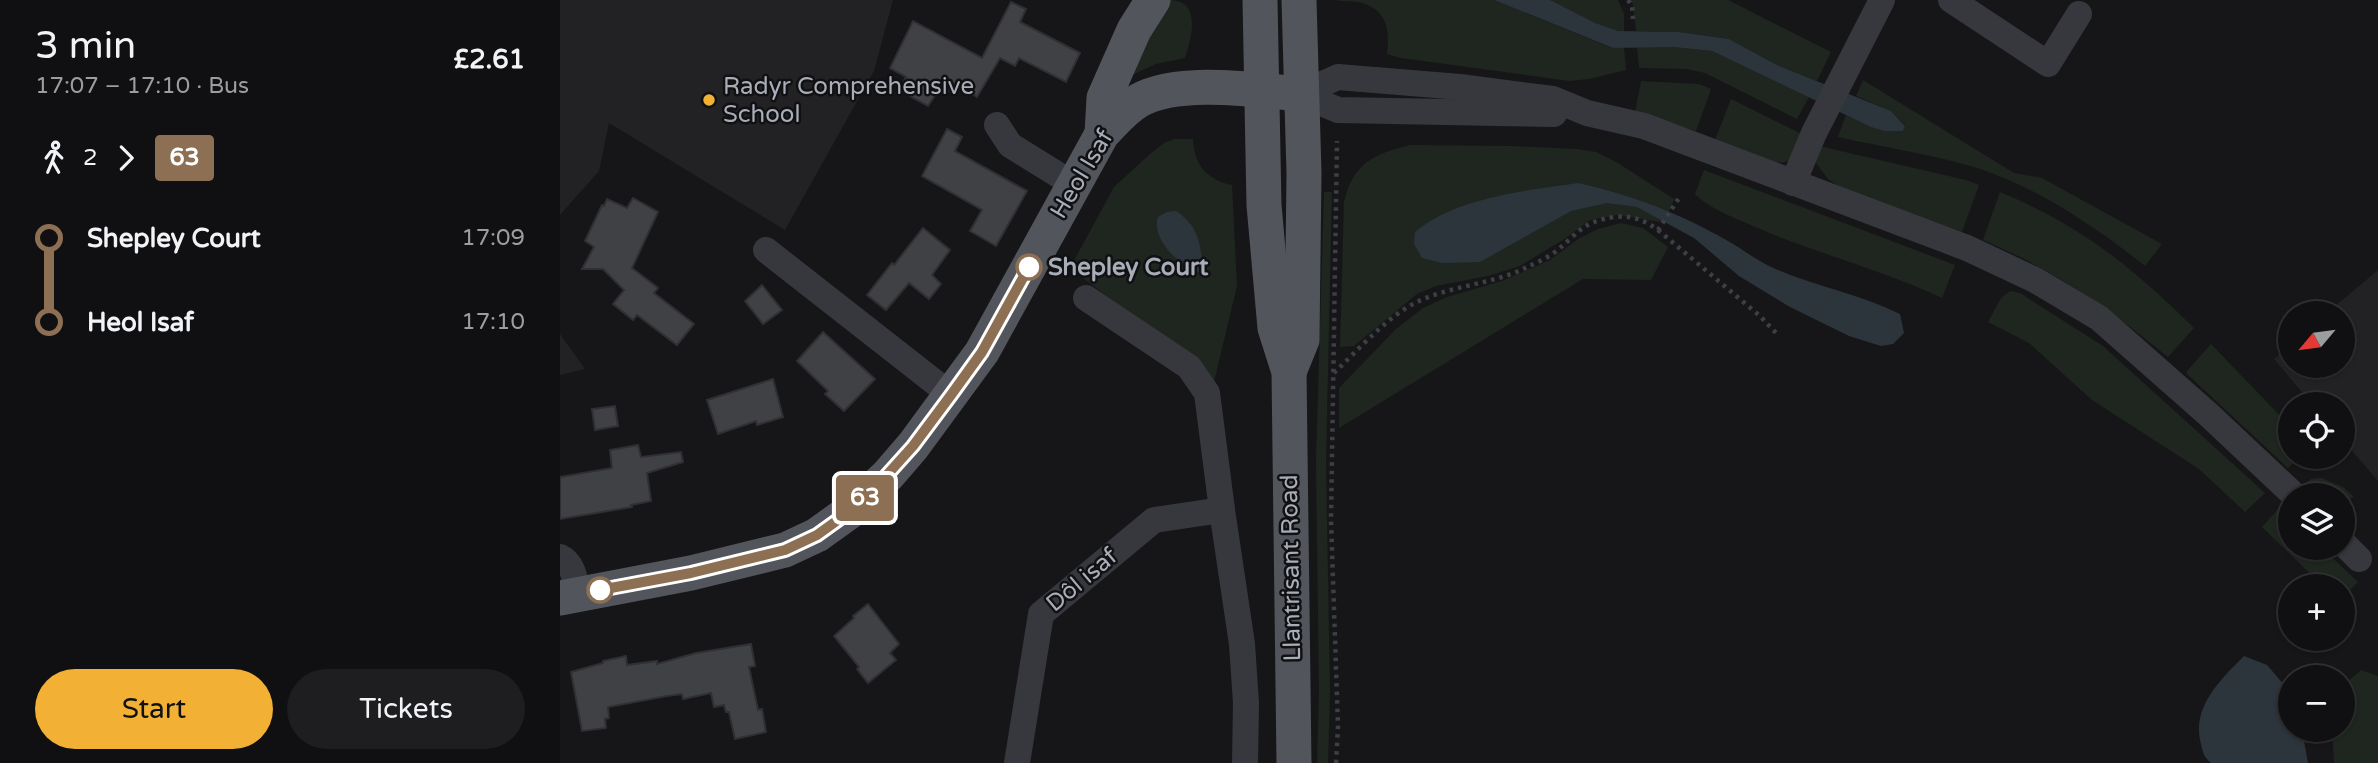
<!DOCTYPE html>
<html lang="en">
<head>
<meta charset="utf-8">
<style>
	:root { --surface:#101012; --page:#1e1e20; --text:#f1f3f6; --muted:#9c9d9f; --line:#303032; --accent:#f2b134 }
	body { margin:0; font-family:"Varela Round",sans-serif; background:var(--page); color:var(--text); height:100vh; display:flex; flex-direction:column; font-size:26px; white-space:nowrap }
	* { box-sizing:border-box; margin:0 }
	p { font-size:23px; color:var(--muted) }
	.icon { flex:none; width:38px; height:38px; fill:none; stroke:currentColor; stroke-width:2; stroke-linecap:round; stroke-linejoin:round }
	.map { position:relative; flex:1; overflow:hidden }
	.side { display:flex; flex-direction:column; background:var(--surface); width:560px }
	.side>* { flex:none }
	.badge { padding:0 14px; border-radius:5px; font-size:24px; line-height:46px }
	.needle { width:46px; rotate:241deg }
	.controls { position:absolute; left:1718px; top:301px; display:grid; gap:14px }
	.controls a { display:grid; place-items:center; width:77px; height:77px; border-radius:50%; background:var(--surface); box-shadow:0 2px 5px #0004,0 0 0 2px var(--line); font-size:35px }
	.map>.badge { position:absolute; translate:-50% -50%; box-shadow:0 0 0 4px #fff }
	.legs { display:flex; align-items:center; gap:10px; height:77px; padding:0 35px; font-size:23px }
	.legs p { margin-inline-start:auto }
	.overview { display:flex; align-items:center; justify-content:space-between; height:119px; padding:0 35px }
	h1 { font-size:38px; font-weight:600; line-height:52px }
	.action { display:flex; gap:14px; margin-top:auto; padding:14px 35px }
	.action a { flex:1; height:80px; border-radius:42px; background:var(--accent); color:#111; font-size:28px; font-weight:600; line-height:80px; text-align:center }
	.action a+a { background:var(--page); color:var(--text) }
	ul { padding:0 35px; list-style:none }
	li { display:flex; align-items:center; gap:24px; height:84px; font-size:26px }
	li i { display:grid; place-items:center; width:10px; height:100%; margin:0 9px; background:currentColor }
	li i::after { content:''; width:18px; height:18px; margin:-9px; border:5px solid; border-radius:50%; background:var(--surface) }
	li p { margin-inline-start:auto }
	li:first-child i { background:linear-gradient(#0000 50%,currentColor 0) }
	li:last-child i { background:linear-gradient(currentColor 50%,#0000 0) }
	main { display:flex; flex:1; min-height:0 }
	.map>svg:first-child { display:block }
	.built { fill:#222225 }
	.green { fill:#1e261f }
	.water { fill:#2c353c }
	.building { fill:#404145; stroke:#303034; stroke-width:2 }
	.lines { fill:none; stroke-linecap:round; stroke-linejoin:round }
	.path { stroke:#3d3f44; stroke-width:4.5; stroke-dasharray:3.5 5; stroke-linecap:butt }
	.minor { stroke:#37383d; stroke-width:26 }
	.major { stroke:#53555c; stroke-width:35 }
	.line-1-casing { stroke:#fff; stroke-width:16 }
	.line-1 { stroke:#8d7054; stroke-width:10 }
	.poi-dot { fill:#f2b134; stroke:#111113; stroke-width:2.5 }
	.stop-1-dot { fill:#fff; stroke:#8d7054; stroke-width:3.5 }
	.labels { text-anchor:middle; dominant-baseline:central; stroke-width:5; stroke-linejoin:round; paint-order:stroke }
	.poi-label { font-size:24px; fill:#a8adb8; stroke:#111113; text-anchor:start }
	.street-label { font-size:24px; fill:#a8adb8; stroke:#111113 }
	.stop-label { font-size:24px; font-weight:bold; fill:#a8adb8; stroke:#111113; text-anchor:start }
</style>
</head>
<body>
<main>
<section class="side">
<div class="overview"><div><h1>3 min</h1><p>17:07 – 17:10 · Bus</p></div><b>£2.61</b></div>
<div class="legs"><svg class="icon" aria-label="walk" viewBox="0 0 24 24"><circle cx="13" cy="4" r="2"/><path d="M13 8l-2 6 4 7M11 14l-3 7M7 12l3-4h3l4 4"/></svg>2<svg class="icon" aria-label="forward" viewBox="0 0 24 24"><path d="M9 5l7 7-7 7"/></svg><b class="badge" style="background:#8d7054;color:#fff">63</b></div>
<ul>
<li><i style="color:#8d7054"></i><b>Shepley Court</b><p>17:09</p></li>
<li><i style="color:#8d7054"></i><b>Heol Isaf</b><p>17:10</p></li>
</ul>
<div class="action"><a>Start</a><a>Tickets</a></div>
</section>
<div class="map">
<svg width="1818" height="763" viewBox="0 0 1818 763">
	<rect width="100%" height="100%" fill="#161618"/>
	<!-- built -->
	<g class="built">
		<polygon points="0,0 333,0 314,71 225,230 49,123 39,171 0,215"/>
		<polygon points="1818,270 1818,481 1783,440 1783,404 1752,404 1714,359 1731,344 1731,366 1783,366 1783,313 1767,313"/>
		<polygon points="0,334 25,369 0,375"/>
	</g>
	<!-- green -->
	<g class="green">
		<path d="M609,0C642,0 632,38 625,58L596,64L574,74L565,64Z"/>
		<path d="M776,0H934L1052,48L1064,47L1066,70L1029,79L1009,81L841,58L827,54C830,30 827,8 798,2C791,1 783,2 776,0Z"/>
		<path d="M990,0H1058L1064,14V31C1040,31 1010,12 990,0Z"/>
		<polygon points="1070,0 1168,0 1271,52 1257,81 1217,65 1169,39 1119,32 1076,31 1073,5"/>
		<polygon points="1077,47 1113,47 1152,51 1249,97 1237,119 1145,73 1126,69 1079,68"/>
		<path d="M1303,80L1454,173L1482,178L1602,244L1585,266C1533,225 1477,187 1414,167C1370,154 1322,147 1278,137L1286,115C1306,124 1321,131 1343,131L1345,125L1331,111L1296,96Z"/>
		<polygon points="1081,81 1139,84 1151,89 1136,131 1075,113"/>
		<path d="M1171,99L1246,136C1241,144 1237,155 1230,160C1215,170 1172,146 1155,140Z"/>
		<path d="M614,139H633C634,165 647,180 672,185L677,286L654,382L642,369L510,268L554,187L590,154L604,143Z"/>
		<path d="M850,145L952,146L1017,149L1036,152L1058,163L1114,199L1110,210L1101,222L1057,215L1030,220L1006,238L960,266L928,276L876,286L857,294L794,346L780,347L784,202C793,163 814,154 850,145Z"/>
		<polygon points="1259,146 1406,180 1419,185 1402,232 1288,192 1268,179 1256,163"/>
		<path d="M1144,170L1395,265L1382,298C1318,268 1250,252 1186,223C1170,216 1147,207 1135,194Z"/>
		<polygon points="764,192 772,192 766,462 770,692 768,763 757,763 759,692 756,461"/>
		<path d="M1440,192C1522,226 1572,267 1634,328L1608,357C1547,307 1496,271 1423,240Z"/>
		<polygon points="1061,223 1083,228 1108,247 1091,280 1023,279 779,428 779,388 836,329 863,308 887,297 942,281 990,260 1018,239 1038,229"/>
		<polygon points="1450,291 1460,293 1543,346 1705,493 1685,512 1639,469 1532,400 1469,343 1428,322 1441,298"/>
		<polygon points="1651,344 1731,427 1731,457 1739,457 1728,468 1627,374 1627,371"/>
		<polygon points="1761,478 1783,487 1794,497 1783,501 1783,495 1756,495 1745,484 1751,479"/>
		<polygon points="1720,507 1731,518 1731,548 1762,548 1798,582 1783,597 1783,586 1763,586 1702,527"/>
		<polygon points="1801,670 1818,676 1818,763 1774,763 1772,730 1783,730 1783,686"/>
	</g>
	<!-- water -->
	<g class="water">
		<polygon points="934,0 990,0 1035,23 1058,31 1119,32 1169,39 1217,65 1331,111 1345,126 1343,131 1325,131 1311,127 1152,51 1113,47 1053,48"/>
		<path d="M1018,183C1072,195 1119,213 1168,241C1182,249 1195,259 1209,266C1251,286 1298,293 1340,314L1344,333L1333,344L1321,346L1289,336L1230,307L1179,276L1134,238L1077,207L1047,203L1011,211L920,262L882,263L862,258L854,244L855,232C897,197 965,191 1018,183Z"/>
		<path d="M616,211C640,227 641,246 643,273C623,270 590,239 598,217L607,212Z"/>
		<path d="M1684,656L1707,665L1731,693V730H1742L1748,763H1651C1644,757 1643,753 1641,744C1631,708 1660,680 1684,656Z"/>
	</g>
	<!-- building -->
	<g class="building">
		<polygon points="451,2 466,9 460,22 520,53 506,82 459,58 455,66 440,58 417,97 395,84 391,92 381,86 368,106 339,90 346,77 330,68 353,21 422,58"/>
		<polygon points="387,129 402,137 395,151 467,191 436,246 410,231 422,210 362,176"/>
		<polygon points="73,198 98,212 72,268 98,288 94,293 134,324 117,345 77,315 73,320 53,304 64,290 43,269 22,269 34,247 25,241 42,205 44,206 47,199 67,208"/>
		<polygon points="363,228 390,250 372,275 381,284 369,299 349,283 326,310 307,295 332,263 334,265"/>
		<polygon points="202,285 222,310 203,324 185,301"/>
		<polygon points="263,332 315,379 284,411 265,394 268,391 237,361"/>
		<polygon points="213,379 223,417 197,425 196,421 158,434 147,400"/>
		<polygon points="55,406 58,426 35,430 32,409"/>
		<polygon points="78,445 81,457 121,452 123,462 87,473 91,501 71,505 72,507 0,519 0,477 52,468 50,450"/>
		<polygon points="308,604 339,644 330,653 336,660 308,683 297,669 299,667 274,636 294,618 293,616"/>
		<polygon points="191,644 195,666 189,667 198,710 202,709 206,732 175,739 169,712 166,712 164,705 154,707 151,693 123,699 122,694 107,696 48,707 49,718 45,719 46,728 22,731 11,672 43,663 43,661 66,656 67,665 97,661 97,664 136,653"/>
	</g>
	<g class="lines">
		<!-- path -->
		<g class="path">
			<polyline points="1068,0 1072,6 1073,19"/>
			<polyline points="1098,230 1200,316 1217,334"/>
			<path d="M774,373C798,350 826,318 855,303C890,285 932,285 967,267C976,263 987,258 995,252C1018,234 1021,222 1054,217C1071,215 1085,220 1098,230L1119,198"/>
			<polyline points="776,763 778,727 771,520 777,141"/>
		</g>
		<!-- minor -->
		<g class="minor">
			<polyline points="1391,0 1488,64 1519,14"/>
			<polyline points="740,94 778,77 900,87 993,99 1027,113 1084,126 1407,248 1475,280 1539,318 1649,415 1734,495"/>
			<polyline points="740,94 778,110 994,114"/>
			<polyline points="437,125 450,145 513,184"/>
			<polyline points="1233,183 1254,133 1322,0"/>
			<polyline points="206,250 391,395"/>
			<polyline points="526,298 629,367 647,393 662,510"/>
			<polyline points="1783,543 1799,559"/>
			<path d="M0,557C14,564 15,580 18,594"/>
			<polyline points="457,763 481,614 594,520 662,510 682,644 686,703 685,763"/>
		</g>
		<!-- major -->
		<g class="major">
			<polyline points="700,0 704,205 715,328 729,372 734,763"/>
			<polyline points="542,134 544,98 574,30 593,0"/>
			<polyline points="729,372 742,340 744,173 739,0"/>
			<path d="M0,598L131,573L225,550L257,535L289,512L328,475L353,446L422,352L542,134C553,123 564,109 578,101C618,78 695,90 740,94"/>
		</g>
	</g>
	<g class="lines">
		<defs>
			<polyline id="line-1" points="40,590 131,573 225,550 257,535 289,512 317,486 353,446 391,395 422,352 469,267"/>
		</defs>
		<!-- line-1 casing -->
		<use href="#line-1" class="line-1-casing"/>
		<!-- line-1 -->
		<use href="#line-1" class="line-1"/>
	</g>
	<!-- markers -->
	<circle class="poi-dot" cx="149" cy="100" r="7"/>
	<g class="stop-1-dot">
		<circle cx="469" cy="267" r="12"/>
		<circle cx="40" cy="590" r="12"/>
	</g>
	<g class="labels">
		<!-- poi labels -->
		<g class="poi-label">
			<text x="163" y="86">Radyr Comprehensive<tspan x="163" dy="28">School</tspan></text>
		</g>
		<!-- street labels -->
		<g class="street-label">
			<text transform="translate(522 174) rotate(-59)">Heol Isaf</text>
			<text transform="translate(731 568) rotate(-91)">Llantrisant Road</text>
			<text transform="translate(522 580) rotate(-40)">Dôl isaf</text>
		</g>
		<!-- stop labels -->
		<g class="stop-label">
			<text x="488" y="267">Shepley Court</text>
		</g>
	</g>
</svg>
<div class="controls">
<a><svg class="needle" viewBox="-14 -14 28 28"><path d="M0-13l5 13h-10z" fill="#e53935"/><path d="M0 13l5-13h-10z" fill="#9c9d9f"/></svg></a>
<a><svg class="icon" aria-label="locate" viewBox="0 0 24 24"><circle cx="12" cy="12" r="6"/><path d="M12 2v4M12 18v4M2 12h4M18 12h4"/></svg></a>
<a><svg class="icon" aria-label="layers" viewBox="0 0 24 24"><path d="M12 4l9 5-9 5-9-5zM3 14l9 5 9-5"/></svg></a>
<a>+</a>
<a>−</a>
</div>
<b class="badge" style="left:305px;top:498px;background:#8d7054;color:#fff">63</b>
</div>
</main>
</body>
</html>
